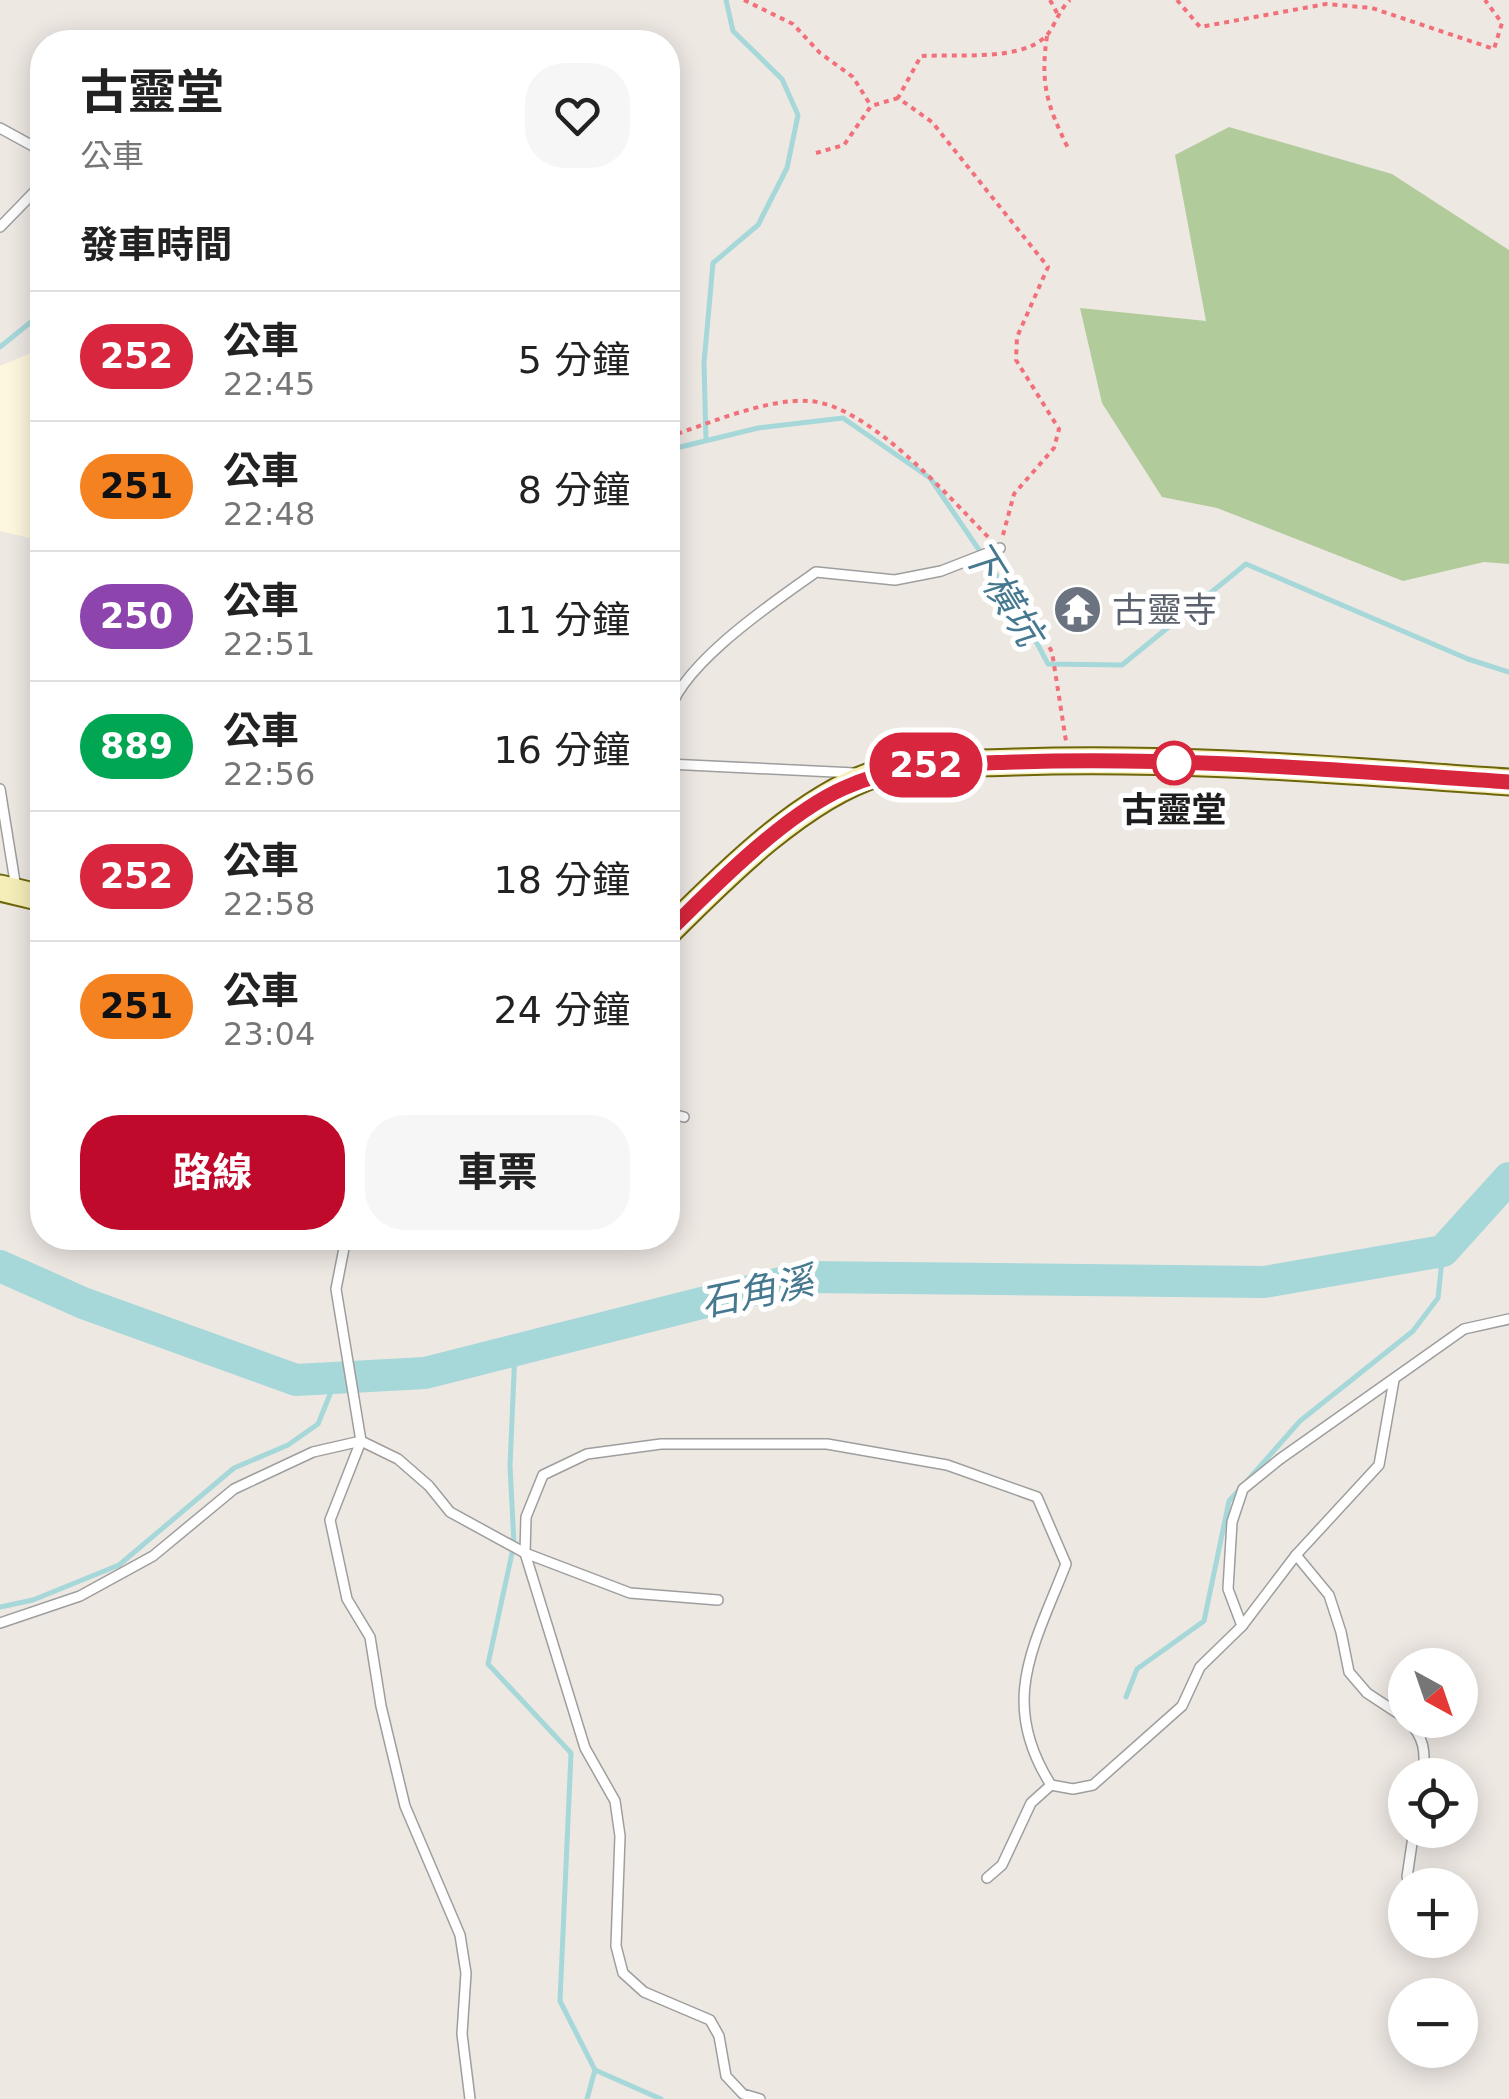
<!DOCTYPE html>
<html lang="zh-TW">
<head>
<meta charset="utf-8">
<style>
	:root { --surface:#fff; --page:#f6f6f6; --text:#222; --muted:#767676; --line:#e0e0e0; --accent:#c00a2c }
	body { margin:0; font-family:"DejaVu Sans","Noto Sans TC",sans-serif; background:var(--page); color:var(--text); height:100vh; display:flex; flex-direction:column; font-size:38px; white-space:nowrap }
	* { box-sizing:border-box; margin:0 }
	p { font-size:32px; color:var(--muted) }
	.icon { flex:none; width:55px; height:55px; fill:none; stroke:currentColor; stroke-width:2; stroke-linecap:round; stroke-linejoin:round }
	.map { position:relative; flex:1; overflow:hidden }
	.sheet { position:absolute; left:30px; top:30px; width:650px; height:1220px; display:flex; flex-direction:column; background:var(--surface); border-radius:40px; box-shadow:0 5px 25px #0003 }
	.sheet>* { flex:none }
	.badge { padding:0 20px; border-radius:32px; font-size:35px; line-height:65px }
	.needle { width:65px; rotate:140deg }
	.buttons { position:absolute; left:1388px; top:1648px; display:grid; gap:20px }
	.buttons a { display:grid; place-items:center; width:90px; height:90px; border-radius:50%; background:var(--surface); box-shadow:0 5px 25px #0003; font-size:50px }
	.map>.badge { position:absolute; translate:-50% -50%; box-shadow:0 0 0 5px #fff }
	h2 { padding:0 50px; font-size:38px; line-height:90px }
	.round { display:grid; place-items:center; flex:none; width:105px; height:105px; border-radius:40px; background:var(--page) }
	.summary { display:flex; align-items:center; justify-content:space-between; height:170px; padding:0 50px }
	h1 { font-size:48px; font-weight:700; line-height:75px }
	.cta { display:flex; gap:20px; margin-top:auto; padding:20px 50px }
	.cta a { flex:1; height:115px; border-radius:40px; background:var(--accent); color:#fff; font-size:40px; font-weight:700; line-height:115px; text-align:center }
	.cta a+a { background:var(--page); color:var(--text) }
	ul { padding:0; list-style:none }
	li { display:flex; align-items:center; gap:30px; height:130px; padding:0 50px; border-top:2px solid var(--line) }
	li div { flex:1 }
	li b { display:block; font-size:38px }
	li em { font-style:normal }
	li .badge { min-width:110px; font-weight:700; text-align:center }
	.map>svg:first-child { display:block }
	.education { fill:#fdf7dd }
	.forest { fill:#b1cb9a }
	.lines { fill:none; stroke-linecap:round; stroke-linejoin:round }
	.stream { stroke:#a6d7d9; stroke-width:5 }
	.river { stroke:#a6d7d9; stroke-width:32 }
	.lane-casing { stroke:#9e9e9e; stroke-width:12 }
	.secondary-casing { stroke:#6e660a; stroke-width:29 }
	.path { stroke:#f2707a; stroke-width:4; stroke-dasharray:5 5; stroke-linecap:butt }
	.lane { stroke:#fff; stroke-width:9 }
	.secondary { stroke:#f6eeb9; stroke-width:25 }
	.line-casing { stroke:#fff; stroke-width:22 }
	.line { stroke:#d7263d; stroke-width:15 }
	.stop-dot { fill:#fff; stroke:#d7263d; stroke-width:5 }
	.labels { text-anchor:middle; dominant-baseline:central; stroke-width:10; stroke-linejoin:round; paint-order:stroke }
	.worship-label { font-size:35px; fill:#5b616d; stroke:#fff; text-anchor:start }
	.stop-label { font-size:35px; font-weight:bold; fill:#1d1d1d; stroke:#fff }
	.water-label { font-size:38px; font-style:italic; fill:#467990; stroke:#fff }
</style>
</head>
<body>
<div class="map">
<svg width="1509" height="2099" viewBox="0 0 1509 2099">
	<rect width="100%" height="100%" fill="#eee8e3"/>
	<!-- education -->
	<polygon class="education" points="42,342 42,541 0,531 0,366 31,353"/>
	<!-- forest -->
	<polygon class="forest" points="1229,127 1392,174 1509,250 1509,564 1484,562 1403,581 1217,508 1162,497 1102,403 1080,308 1206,321 1175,155"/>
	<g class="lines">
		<!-- stream -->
		<g class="stream">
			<polyline points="0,347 42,313"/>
			<polyline points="706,440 704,363 713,263 758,225 787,168 798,115 782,79 733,31 726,0"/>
			<polyline points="668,450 758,428 843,418 930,478 1018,607 1048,664 1122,665 1246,564 1468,659 1509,672"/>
			<polyline points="515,1350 510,1466 514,1544 488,1664 571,1753 560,2001 595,2070 587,2099"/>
			<polyline points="1248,1480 1300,1421 1413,1331 1438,1298 1443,1251"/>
			<polyline points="0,1607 33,1600 119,1565 234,1468 288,1445 318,1424 337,1377"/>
			<polyline points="1126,1697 1137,1669 1204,1621 1229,1501 1240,1489"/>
			<polyline points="595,2070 661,2099"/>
		</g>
		<!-- river -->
		<polyline class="river" points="0,1266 83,1303 296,1380 425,1373 805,1277 1264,1282 1443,1251 1509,1178"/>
		<defs>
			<g id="lane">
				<polyline points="0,128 42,151"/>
				<polyline points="0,227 42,184"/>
				<path d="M668,718C675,668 775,601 816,572L895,580L941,571L1000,548"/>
				<polyline points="668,764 855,773"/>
				<polyline points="0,789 16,888"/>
				<polyline points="668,1113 684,1117"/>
				<polyline points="346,1238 336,1289 361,1441 330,1520 347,1599 370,1637 381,1706 405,1806 460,1935 466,1973 462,2034 470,2099"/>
				<polyline points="1296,1555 1329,1595 1341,1632 1349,1672 1367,1693 1405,1718"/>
				<polyline points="0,1623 80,1596 153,1556 234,1489 313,1452 361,1441 398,1459 429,1486 450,1512 525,1553 630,1593 718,1600"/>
				<polyline points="1242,1626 1228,1589 1232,1522 1243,1489 1280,1459 1464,1329 1509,1319"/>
				<path d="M1408,1720C1424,1738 1426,1751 1423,1775"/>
				<polyline points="1407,1877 1414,1830"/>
				<polyline points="987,1878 1002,1865 1031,1803 1051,1785 1073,1789 1093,1785 1182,1706 1200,1667 1242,1626 1296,1555 1379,1465 1394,1380"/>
				<path d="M760,2099L743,2094L726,2076L719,2036L710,2020L644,1992L623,1973L616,1946L620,1836L615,1801L585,1748L525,1553L526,1517L543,1475L587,1454L661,1444H827L947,1465L1037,1497L1066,1564C1034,1646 998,1702 1051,1785"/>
			</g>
			<g id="secondary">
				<polyline points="0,888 42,898"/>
				<path d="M668,932C723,877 803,796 879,773C922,761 970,764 1015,762C1180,756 1345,771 1509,782"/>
			</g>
		</defs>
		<!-- lane casing -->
		<use href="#lane" class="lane-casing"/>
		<!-- secondary casing -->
		<use href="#secondary" class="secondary-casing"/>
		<!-- path -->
		<g class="path">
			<polyline points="744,0 793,24 820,53 853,77 871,106"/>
			<polyline points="1050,0 1057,13"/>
			<polyline points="1177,0 1200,27 1326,4 1372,8 1494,49 1502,23 1485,0"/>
			<path d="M1047,36C1040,84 1047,105 1068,148"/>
			<polyline points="816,153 844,145 871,106 898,98"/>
			<path d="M668,437C707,424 767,398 809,401C869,405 948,496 989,538"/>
			<path d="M1003,535L1014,494L1054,448L1059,429L1016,360L1017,337L1048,267L932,122L898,98L921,56C956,54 1018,61 1044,38C1054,30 1057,12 1070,0"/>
			<polyline points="1002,559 1052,652 1066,741"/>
		</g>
		<!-- lane -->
		<use href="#lane" class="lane"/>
		<!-- secondary -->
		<use href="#secondary" class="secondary"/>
	</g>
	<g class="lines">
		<defs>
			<path id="line" d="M668,932C714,886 785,814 844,788C899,763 955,764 1015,762C1180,756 1345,771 1509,782"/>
		</defs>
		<!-- line casing -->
		<use href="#line" class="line-casing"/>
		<!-- line -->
		<use href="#line" class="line"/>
	</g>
	<!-- icons -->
	<defs>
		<symbol id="temple-disc" viewBox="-11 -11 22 22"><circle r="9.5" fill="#6b7280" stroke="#fff"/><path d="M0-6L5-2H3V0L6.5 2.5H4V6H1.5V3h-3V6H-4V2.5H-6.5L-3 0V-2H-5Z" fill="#fff"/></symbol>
	</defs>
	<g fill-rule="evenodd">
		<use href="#temple-disc" x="1050" y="582" width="55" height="55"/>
	</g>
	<!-- markers -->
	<circle class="stop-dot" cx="1174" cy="763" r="20"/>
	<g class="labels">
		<!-- worship labels -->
		<g class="worship-label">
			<text x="1112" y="610">古靈寺</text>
		</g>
		<!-- stop labels -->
		<g class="stop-label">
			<text x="1174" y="810">古靈堂</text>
		</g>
		<!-- water labels -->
		<g class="water-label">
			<text transform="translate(1003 593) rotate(58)">下橫坑</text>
			<text transform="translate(757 1292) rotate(-12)">石角溪</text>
		</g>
	</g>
</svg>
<div class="buttons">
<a><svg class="needle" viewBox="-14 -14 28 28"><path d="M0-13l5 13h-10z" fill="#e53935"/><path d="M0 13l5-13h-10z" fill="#767676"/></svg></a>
<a><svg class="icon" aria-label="locate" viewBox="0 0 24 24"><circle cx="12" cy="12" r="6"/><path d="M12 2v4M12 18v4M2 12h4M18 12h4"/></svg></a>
<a>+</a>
<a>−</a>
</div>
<b class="badge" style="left:926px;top:765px;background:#d7263d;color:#fff">252</b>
<section class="sheet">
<div class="summary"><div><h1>古靈堂</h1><p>公車</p></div><a class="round"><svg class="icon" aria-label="heart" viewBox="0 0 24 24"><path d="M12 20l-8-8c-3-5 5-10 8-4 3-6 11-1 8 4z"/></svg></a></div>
<h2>發車時間</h2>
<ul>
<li><span class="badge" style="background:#d7263d;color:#fff">252</span><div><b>公車</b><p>22:45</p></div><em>5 分鐘</em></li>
<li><span class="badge" style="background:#f58220;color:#111">251</span><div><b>公車</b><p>22:48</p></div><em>8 分鐘</em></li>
<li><span class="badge" style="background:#8e44ad;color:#fff">250</span><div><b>公車</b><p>22:51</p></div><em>11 分鐘</em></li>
<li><span class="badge" style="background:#00a651;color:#fff">889</span><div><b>公車</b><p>22:56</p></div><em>16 分鐘</em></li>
<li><span class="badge" style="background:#d7263d;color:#fff">252</span><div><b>公車</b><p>22:58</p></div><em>18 分鐘</em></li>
<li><span class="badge" style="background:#f58220;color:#111">251</span><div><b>公車</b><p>23:04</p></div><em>24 分鐘</em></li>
</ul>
<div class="cta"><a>路線</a><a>車票</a></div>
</section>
</div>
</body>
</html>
